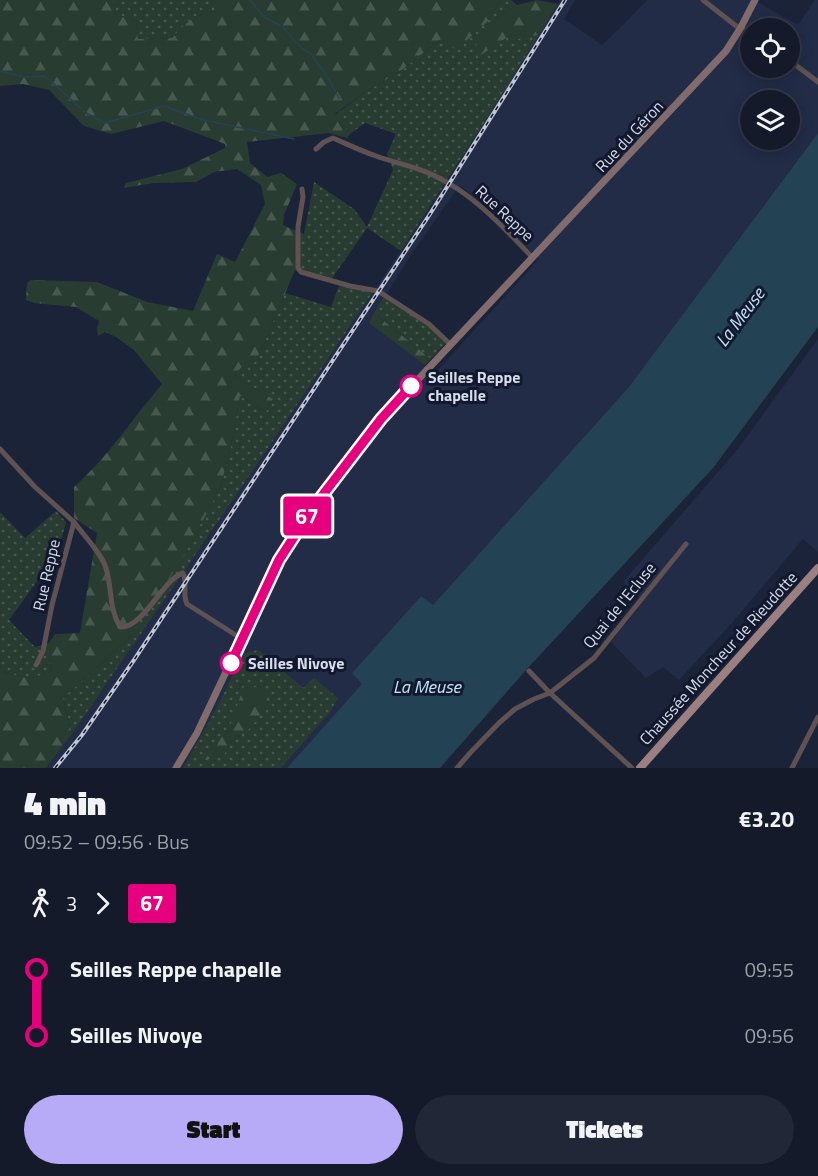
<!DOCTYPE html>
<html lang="en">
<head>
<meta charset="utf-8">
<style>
	:root { --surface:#141a2a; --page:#212736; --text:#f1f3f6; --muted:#9da1a8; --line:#333847; --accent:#b7abf8 }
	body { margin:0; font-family:"Titillium Web",sans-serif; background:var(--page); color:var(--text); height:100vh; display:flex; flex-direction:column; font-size:22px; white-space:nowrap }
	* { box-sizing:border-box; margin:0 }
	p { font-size:20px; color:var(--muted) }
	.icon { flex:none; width:33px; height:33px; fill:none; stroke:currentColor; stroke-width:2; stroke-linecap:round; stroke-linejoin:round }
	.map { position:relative; height:768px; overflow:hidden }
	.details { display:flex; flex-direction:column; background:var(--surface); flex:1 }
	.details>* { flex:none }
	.badge { padding:0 12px; border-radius:4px; font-size:21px; line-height:39px }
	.fabs { position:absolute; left:740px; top:18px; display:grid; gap:12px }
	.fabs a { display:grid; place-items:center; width:60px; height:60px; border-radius:50%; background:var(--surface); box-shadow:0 3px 15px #0003,0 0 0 2px var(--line); font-size:30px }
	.map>.badge { position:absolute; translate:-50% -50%; box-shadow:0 0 0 3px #fff }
	.legs { display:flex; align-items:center; gap:9px; height:66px; padding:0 24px; font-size:20px }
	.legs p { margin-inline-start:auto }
	.summary { display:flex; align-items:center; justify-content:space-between; height:102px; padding:0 24px }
	h1 { font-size:33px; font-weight:800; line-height:45px }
	.action { display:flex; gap:12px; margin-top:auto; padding:12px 24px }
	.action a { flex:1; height:69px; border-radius:36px; background:var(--accent); color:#111; font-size:24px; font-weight:800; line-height:69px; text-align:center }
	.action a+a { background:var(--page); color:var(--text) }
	ul { padding:0 24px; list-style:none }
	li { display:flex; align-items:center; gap:21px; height:66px; font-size:22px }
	li i { display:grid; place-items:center; width:9px; height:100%; margin:0 8px; background:currentColor }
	li i::after { content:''; width:15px; height:15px; margin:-8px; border:4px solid; border-radius:50%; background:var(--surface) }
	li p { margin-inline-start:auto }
	li:first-child i { background:linear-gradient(#0000 50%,currentColor 0) }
	li:last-child i { background:linear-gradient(currentColor 50%,#0000 0) }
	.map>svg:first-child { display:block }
	.built { fill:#222c47; fill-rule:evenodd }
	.grass { fill:url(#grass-dots) }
	.forest { fill:url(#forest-firs) }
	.water { fill:#234253 }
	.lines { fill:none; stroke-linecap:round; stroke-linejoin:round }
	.stream { stroke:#234253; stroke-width:1.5 }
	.street { stroke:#605253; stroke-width:5 }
	.secondary { stroke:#826b6d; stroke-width:7 }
	.primary { stroke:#9c7f81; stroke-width:8 }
	.rail-casing { stroke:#c0c6d6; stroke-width:4 }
	.rail { stroke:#12192e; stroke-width:1.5; stroke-dasharray:4.5; stroke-linecap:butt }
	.line-1-casing { stroke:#fff; stroke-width:14 }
	.line-1 { stroke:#e6007e; stroke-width:9 }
	.stop-1-dot { fill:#fff; stroke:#e6007e; stroke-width:3 }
	.labels { text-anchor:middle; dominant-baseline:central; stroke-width:6; stroke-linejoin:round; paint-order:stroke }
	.street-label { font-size:16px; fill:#d7ddec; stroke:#12192e }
	.stop-label { font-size:16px; font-weight:bold; fill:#d7ddec; stroke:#12192e; text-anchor:start }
	.water-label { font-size:18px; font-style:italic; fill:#c3e5fa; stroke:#12192e }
</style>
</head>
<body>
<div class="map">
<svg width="818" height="768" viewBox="0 0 818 768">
	<defs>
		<pattern id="grass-dots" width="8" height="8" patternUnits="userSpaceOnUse" patternTransform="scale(1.5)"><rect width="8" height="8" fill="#293c31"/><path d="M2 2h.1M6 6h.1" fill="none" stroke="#47584f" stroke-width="1.8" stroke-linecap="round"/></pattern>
		<pattern id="forest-firs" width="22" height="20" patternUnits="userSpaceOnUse" patternTransform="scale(1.5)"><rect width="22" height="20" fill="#293c31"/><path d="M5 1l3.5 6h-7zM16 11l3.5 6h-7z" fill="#47584f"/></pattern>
	</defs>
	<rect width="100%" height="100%" fill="#1b2338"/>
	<!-- built -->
	<g class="built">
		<path d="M560,0H575L564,19L602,45L622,26L647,0H754L798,25L815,0H818V133L628,388L433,605L421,596L353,672L363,684L287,768H46L72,734L297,405L431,206L488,117ZM750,28H789V68H750ZM750,100H789V140H750ZM460,185L494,214L539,259L436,372L369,323L410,256Z"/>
		<polygon points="818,339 818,552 803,539 731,624 679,680 663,667 646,678 611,642 644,601 623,582 737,450"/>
	</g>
	<!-- grass -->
	<g class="grass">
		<polygon points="119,0 213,0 222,10 193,17 172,38 138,39 136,22 114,13"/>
		<polygon points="501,0 511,0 517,5 497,18 478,56 512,34 518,38 539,35 488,117 401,251 367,228 331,280 295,270 296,231 304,234 314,182 354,209 367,227 393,170 387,154 396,134 365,123 350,134 335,115 365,92 398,73 441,39 489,20"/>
		<polygon points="339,286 373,292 241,488 72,734 63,698 128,639 220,489 231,446 240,396 266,412 273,399 234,376 244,363 252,367 262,348 285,293 331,307"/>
		<polygon points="385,295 417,316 447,342 431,359 374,313"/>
		<polygon points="56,511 66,522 58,552 9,620 35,647 49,643 51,672 32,678 4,673 0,666 0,512 25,538"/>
		<polygon points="258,650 266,656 303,688 314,678 338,698 330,712 281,768 183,768 217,707 244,653"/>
	</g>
	<!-- forest -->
	<g class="forest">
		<path d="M0,0H119L114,13L136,22L138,39L172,38L193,17L221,10L213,0H501L489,20L456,50L441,39L398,73L365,92L335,114L350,134L347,138L329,133L247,142L250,163L267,177L281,173L297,184L284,215L283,225L296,231L295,270L262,348L252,367L244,364L234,376L273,399L266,412L240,396L231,446L220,489L179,564L128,639L63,698L72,734L46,768H0V666L4,673L32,678L51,672L49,643L55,634L80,633L97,533L74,518V487C108,457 133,418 162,384L134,350L116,337L105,332L98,336L97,328L99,321L76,307L34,303L26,300L27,283L31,280L97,282L147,302L193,311L217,254L235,262L265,204L261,185L237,169L214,172L196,182L153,183L124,188L126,183L182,169L225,148V144L164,121L111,134L84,126L49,90L23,84L0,86Z"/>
		<polygon points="537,0 558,4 539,35 518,39 512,34 478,57 474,48 497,18 517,5"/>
		<polygon points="374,313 431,359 425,365 369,323"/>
		<polygon points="244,686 265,688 271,704 248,730 237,735 223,756 205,760 231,723"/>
	</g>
	<!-- water -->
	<polygon class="water" points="818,133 818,327 713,468 527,669 440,768 287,768 362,684 352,673 421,596 433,605 628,388"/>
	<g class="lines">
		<!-- stream -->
		<g class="stream">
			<polyline points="250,0 264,17 283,27 299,46 311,54 328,78 339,98"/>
			<polyline points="0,71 23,77 45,76 86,113 105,123 164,106 203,120 294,139"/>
		</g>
		<!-- street -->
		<g class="street">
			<polyline points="703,0 740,29 750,31"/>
			<polyline points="789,60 818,82"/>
			<path d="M316,149L324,142L333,138C347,144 361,151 376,156C395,163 415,166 433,175C474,194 503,227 533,258"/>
			<polyline points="302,189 303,197 298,227 298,268 301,272 350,286 378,291 429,324 450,344"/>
			<polyline points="0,449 35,487 74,522 52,605 43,651 36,665"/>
			<path d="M74,522C84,536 100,551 106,568C112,588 109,609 120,627C143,629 163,579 183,573C188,583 182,595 187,604L242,639"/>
			<polyline points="529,671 550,693 632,768"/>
			<polyline points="457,768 470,753 499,723 515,709 534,699 550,693 594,658 686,544"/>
			<polyline points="792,768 818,717"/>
		</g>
		<!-- secondary -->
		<polyline class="secondary" points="176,768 197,733 279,560 312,509 381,419 726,51 740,29 755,0"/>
		<!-- primary -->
		<polyline class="primary" points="640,768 818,568"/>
		<defs>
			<polyline id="rail" points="55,768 82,735 134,660 430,214 565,0"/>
		</defs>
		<!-- rail casing -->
		<use href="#rail" class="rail-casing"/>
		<!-- rail -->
		<use href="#rail" class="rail"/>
	</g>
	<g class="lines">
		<defs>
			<polyline id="line-1" points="231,663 279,560 312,509 381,419 411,386"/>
		</defs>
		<!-- line-1 casing -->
		<use href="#line-1" class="line-1-casing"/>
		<!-- line-1 -->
		<use href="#line-1" class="line-1"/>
	</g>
	<!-- markers -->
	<g class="stop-1-dot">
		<circle cx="411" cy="386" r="10"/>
		<circle cx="231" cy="663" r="10"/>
	</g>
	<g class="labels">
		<!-- street labels -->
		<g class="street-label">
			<text transform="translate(629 136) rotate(-47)">Rue du Géron</text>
			<text transform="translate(505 213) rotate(43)">Rue Reppe</text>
			<text transform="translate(46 575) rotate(-77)">Rue Reppe</text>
			<text transform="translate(619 605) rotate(-51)">Quai de l'Ecluse</text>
			<text transform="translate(718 658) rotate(-48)">Chaussée Moncheur de Rieudotte</text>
		</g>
		<!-- stop labels -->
		<g class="stop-label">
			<text x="428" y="377">Seilles Reppe<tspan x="428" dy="18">chapelle</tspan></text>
			<text x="248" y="663">Seilles Nivoye</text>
		</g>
		<!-- water labels -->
		<g class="water-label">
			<text transform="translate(740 317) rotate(-53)">La Meuse</text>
			<text x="427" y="686">La Meuse</text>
		</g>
	</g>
</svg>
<div class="fabs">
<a><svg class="icon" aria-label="locate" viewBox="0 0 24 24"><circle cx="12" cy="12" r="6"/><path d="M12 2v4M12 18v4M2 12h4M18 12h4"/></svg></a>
<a><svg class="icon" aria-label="layers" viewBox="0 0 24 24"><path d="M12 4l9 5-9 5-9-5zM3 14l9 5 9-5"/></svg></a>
</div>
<b class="badge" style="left:307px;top:516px;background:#e6007e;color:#fff">67</b>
</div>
<section class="details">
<div class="summary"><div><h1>4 min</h1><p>09:52 – 09:56 · Bus</p></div><b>€3.20</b></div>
<div class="legs"><svg class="icon" aria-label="walk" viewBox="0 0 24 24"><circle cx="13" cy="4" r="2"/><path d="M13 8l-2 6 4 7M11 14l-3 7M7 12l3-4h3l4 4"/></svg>3<svg class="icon" aria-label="forward" viewBox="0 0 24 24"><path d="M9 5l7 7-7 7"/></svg><b class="badge" style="background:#e6007e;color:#fff">67</b></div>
<ul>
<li><i style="color:#e6007e"></i><b>Seilles Reppe chapelle</b><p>09:55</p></li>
<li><i style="color:#e6007e"></i><b>Seilles Nivoye</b><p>09:56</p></li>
</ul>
<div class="action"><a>Start</a><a>Tickets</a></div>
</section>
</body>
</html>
